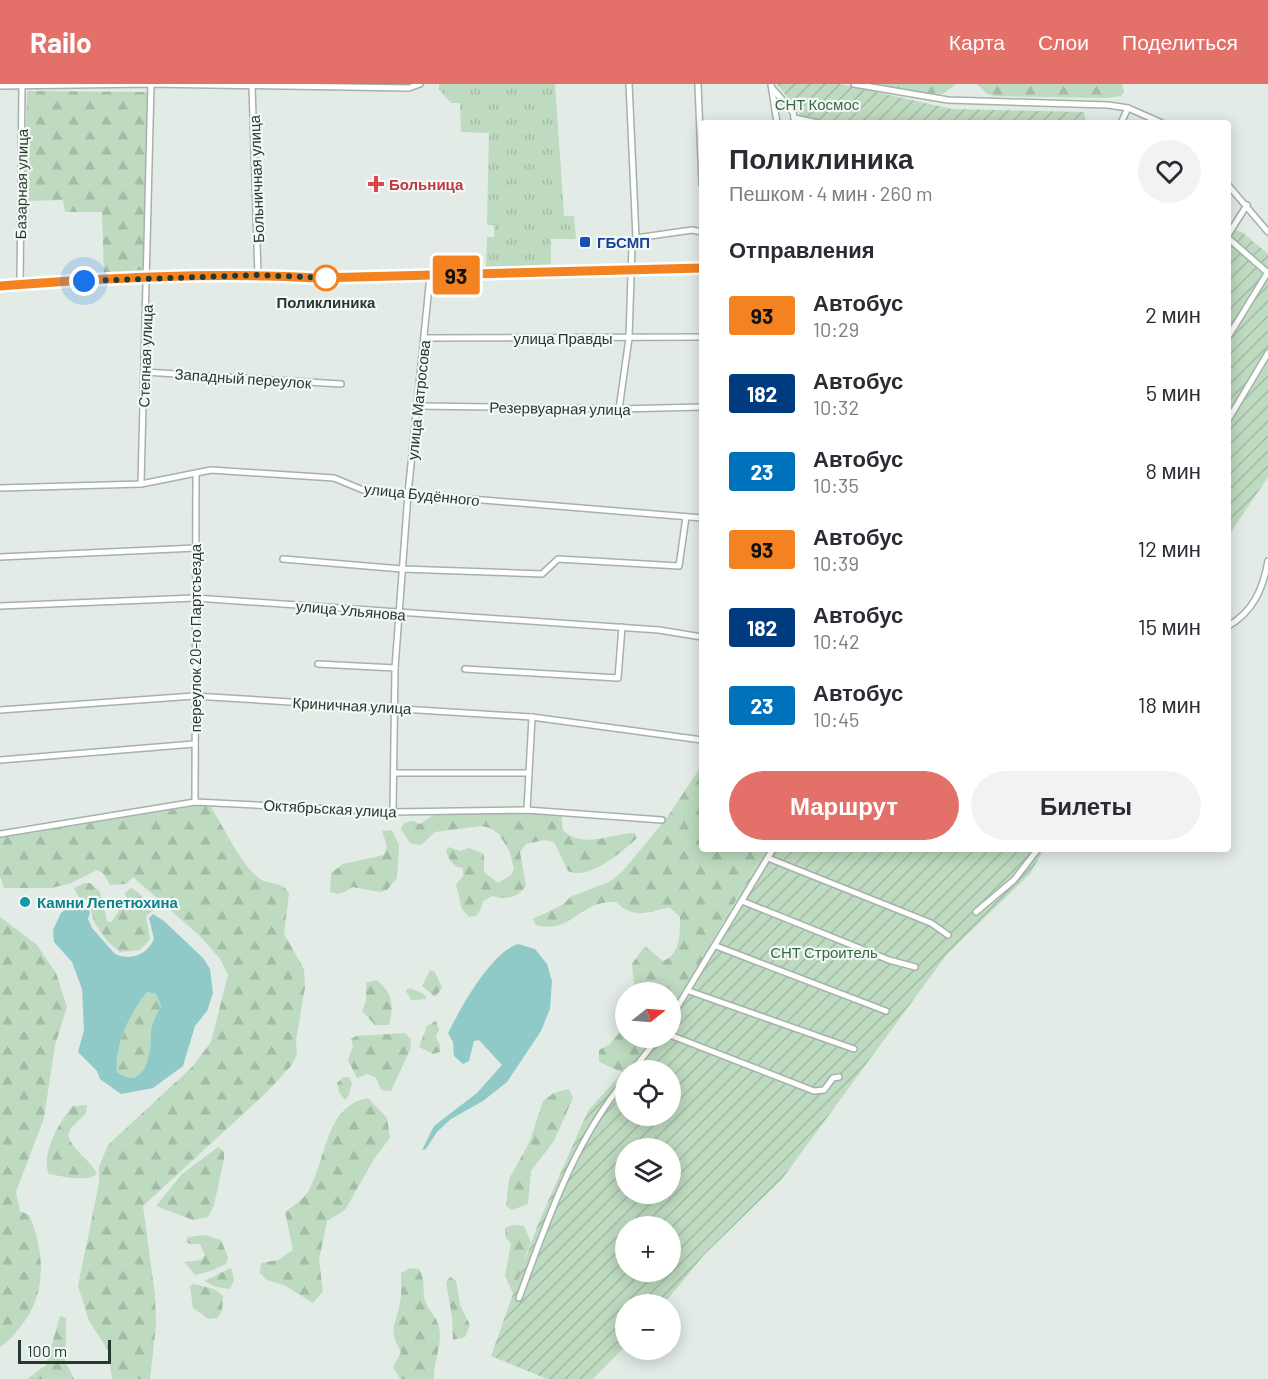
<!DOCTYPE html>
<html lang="ru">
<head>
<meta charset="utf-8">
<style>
	:root { --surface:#fff; --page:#f2f2f3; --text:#2b2b33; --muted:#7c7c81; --accent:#e37069 }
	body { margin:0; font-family:Barlow,sans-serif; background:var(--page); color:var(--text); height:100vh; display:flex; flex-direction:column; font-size:22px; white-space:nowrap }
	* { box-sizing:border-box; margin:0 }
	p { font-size:20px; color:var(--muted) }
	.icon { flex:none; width:33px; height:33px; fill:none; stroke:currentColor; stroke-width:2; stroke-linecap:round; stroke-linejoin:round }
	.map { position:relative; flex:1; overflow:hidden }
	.details { position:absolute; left:699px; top:36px; width:532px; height:732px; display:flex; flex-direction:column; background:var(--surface); border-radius:6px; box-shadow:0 3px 15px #0003 }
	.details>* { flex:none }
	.badge { padding:0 12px; border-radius:4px; font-size:21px; line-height:39px }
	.needle { width:39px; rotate:73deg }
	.fabs { position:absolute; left:615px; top:898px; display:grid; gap:12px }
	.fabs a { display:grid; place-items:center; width:66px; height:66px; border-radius:50%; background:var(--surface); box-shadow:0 3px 15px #0003; font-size:30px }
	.scale { position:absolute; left:18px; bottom:15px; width:93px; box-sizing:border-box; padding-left:6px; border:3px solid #243a30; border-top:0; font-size:16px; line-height:21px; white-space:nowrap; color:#243a30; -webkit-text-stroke:4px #f3f8f4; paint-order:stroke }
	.you { position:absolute; width:30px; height:30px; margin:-15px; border:4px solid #fff; border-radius:50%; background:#1a73e8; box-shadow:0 0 0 9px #1a73e833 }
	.map>.badge { position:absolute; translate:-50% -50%; box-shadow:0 0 0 3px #fff }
	h2 { padding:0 30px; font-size:22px; line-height:54px }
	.round { display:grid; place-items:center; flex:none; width:63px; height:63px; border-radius:32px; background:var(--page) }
	.overview { display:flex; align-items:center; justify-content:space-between; height:102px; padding:0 30px }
	h1 { font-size:28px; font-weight:700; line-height:45px }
	.cta { display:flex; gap:12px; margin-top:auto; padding:12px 30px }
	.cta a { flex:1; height:69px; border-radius:36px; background:var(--accent); color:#fff; font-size:24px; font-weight:700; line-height:69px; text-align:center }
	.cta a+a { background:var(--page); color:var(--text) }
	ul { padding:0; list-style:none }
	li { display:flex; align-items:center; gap:18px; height:78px; padding:0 30px }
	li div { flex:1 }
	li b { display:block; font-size:22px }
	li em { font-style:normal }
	li .badge { min-width:66px; font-weight:700; text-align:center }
	header { display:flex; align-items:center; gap:36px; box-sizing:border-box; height:84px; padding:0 30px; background:var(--accent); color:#fff }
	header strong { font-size:28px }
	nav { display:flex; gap:33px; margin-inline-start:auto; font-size:21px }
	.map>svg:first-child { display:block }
	.grass { fill:url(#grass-tufts) }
	.forest { fill:url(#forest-firs) }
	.garden { fill:url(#garden-furrows); fill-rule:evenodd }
	.water { fill:#90cac8; fill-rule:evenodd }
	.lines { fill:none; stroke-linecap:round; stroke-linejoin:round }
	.minor-casing { stroke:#a5b2ac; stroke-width:8 }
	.minor { stroke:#fff; stroke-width:5 }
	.line-casing { stroke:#fff; stroke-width:14 }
	.line { stroke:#f58220; stroke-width:9 }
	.walk { stroke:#243a30; stroke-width:6; stroke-dasharray:0 10.8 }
	.health-dot { fill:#e0444e; stroke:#f3f8f4; stroke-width:2 }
	.transit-dot { fill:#1a4fb4; stroke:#f3f8f4; stroke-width:2 }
	.stop-dot { fill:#fff; stroke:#f58220; stroke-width:3 }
	.culture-dot { fill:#0f9aa8; stroke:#f3f8f4; stroke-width:2 }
	.labels { text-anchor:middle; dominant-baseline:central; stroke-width:4.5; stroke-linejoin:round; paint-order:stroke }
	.park-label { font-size:15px; fill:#336c3e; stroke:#f3f8f4 }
	.street-label { font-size:15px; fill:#243a30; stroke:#f3f8f4 }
	.health-label { font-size:15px; font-weight:bold; fill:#be3a42; stroke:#f3f8f4; text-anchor:start }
	.transit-label { font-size:15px; font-weight:bold; fill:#164399; stroke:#f3f8f4; text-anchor:start }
	.stop-label { font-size:15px; font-weight:bold; fill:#243a30; stroke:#f3f8f4 }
	.culture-label { font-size:15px; font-weight:bold; fill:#0d838f; stroke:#f3f8f4; text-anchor:start }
</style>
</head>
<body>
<header>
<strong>Railo</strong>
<nav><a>Карта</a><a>Слои</a><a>Поделиться</a></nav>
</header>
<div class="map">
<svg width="1268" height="1295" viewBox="0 0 1268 1295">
	<defs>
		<pattern id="grass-tufts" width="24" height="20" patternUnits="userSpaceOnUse" patternTransform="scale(1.5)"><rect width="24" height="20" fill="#bedac0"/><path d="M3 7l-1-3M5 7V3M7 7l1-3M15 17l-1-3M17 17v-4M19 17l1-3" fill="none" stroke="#a3bca5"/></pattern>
		<pattern id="forest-firs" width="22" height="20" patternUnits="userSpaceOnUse" patternTransform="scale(1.5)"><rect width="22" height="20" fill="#bedac0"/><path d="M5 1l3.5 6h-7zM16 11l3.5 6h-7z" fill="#a3bca5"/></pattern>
		<pattern id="garden-furrows" width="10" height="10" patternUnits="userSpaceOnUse" patternTransform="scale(1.5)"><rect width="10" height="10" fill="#bedac0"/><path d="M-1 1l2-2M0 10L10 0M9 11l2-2" fill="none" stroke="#a3bca5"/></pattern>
	</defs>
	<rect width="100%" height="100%" fill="#e2ebe6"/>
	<!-- grass -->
	<polygon class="grass" points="439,0 555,0 564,132 574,132 576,155 551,155 551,180 486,184 487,153 494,153 494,141 487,141 489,49 461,48 460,19 451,19 439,5"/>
	<!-- forest -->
	<g class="forest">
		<polygon points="878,0 956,0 943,10 914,8"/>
		<polygon points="977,0 1122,0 1124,8 1121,12 1106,14 995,12 987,10"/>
		<polygon points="27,7 147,8 143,188 104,191 102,128 65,128 63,116 24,117"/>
		<path d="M702,681V765H765L671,930L670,909H635L632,880L645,862L663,877C681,871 680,848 680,833L669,823C648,829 633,835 616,818C578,816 574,850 536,841L533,835L564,820L570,813L609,798L623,787L668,732Z"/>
		<path d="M202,721L211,723C223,742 242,783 260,795C270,801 282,797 289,809L284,850L304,885L305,903L296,957L297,971L291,982L267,1008L143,1122L155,1211L156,1241L150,1295H112L108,1266L89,1237L78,1202L99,1099V1083L108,1061L192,983L211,958L228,891L220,875L201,853L133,793L126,800L110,801L103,789L97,786L71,799L52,804H4L0,792V754Z"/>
		<path d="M443,725L561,730L563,746C581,766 613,749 635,749L637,754C623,767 589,797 568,787L554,758L544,756L526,760L520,768L526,802C517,814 507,816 492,812L483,817L480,827L476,832L469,833L462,825L456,800L463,792V784C453,783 449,776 446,767L448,763L460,767L469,764L484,770V788L498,799L511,791L514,785L510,768L499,750L490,744L481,742L435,748L421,761L410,759L401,745L404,739L413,737L420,740Z"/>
		<path d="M392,746L399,761L397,794L387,806L381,808L352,803C345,808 339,812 330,808L331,789L343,780L384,771L387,762L382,747Z"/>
		<path d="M84,799H90L100,808L107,837L111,838C118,831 119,822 127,817L125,809L131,804L138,808L154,826L146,832L150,855L140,866L120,868L108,858L94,838L90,821L87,816L79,813L74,804Z"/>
		<path d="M0,833L37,861L56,889L67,923L55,961L44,1034L16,1108L20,1127L29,1131C46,1170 47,1214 17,1247C12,1253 7,1259 0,1263Z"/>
		<polygon points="430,886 435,888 442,904 435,913 422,902"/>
		<path d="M376,896C393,908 394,922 389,941H375L362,927L366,917V899Z"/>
		<polygon points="410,904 424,910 426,915 411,916 406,906"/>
		<path d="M147,908L156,910L161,922C157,929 151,941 152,949C153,968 144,1009 117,988C114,961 130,929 147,908Z"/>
		<polygon points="436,937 439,946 436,953 440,961 440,968 433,970 419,963 427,942"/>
		<polygon points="625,942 626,954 655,954 624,989 599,978 599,966 610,960"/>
		<polygon points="405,949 411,956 410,966 391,1007 381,1006 376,994 367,990 357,994 348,976 353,962 351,955 356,952"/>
		<polygon points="344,993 349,993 352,999 349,1011 345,1016 339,1008 337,999"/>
		<polygon points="569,1005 573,1014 554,1057 531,1087 528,1120 512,1126 506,1122 509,1095 530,1057 543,1017 554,1009"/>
		<path d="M368,1014L387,1034L390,1054L374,1075L345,1126L327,1137L319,1176L323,1207L313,1219L284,1201L267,1196L260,1189L261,1179L278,1176L293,1166L285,1128C293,1122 304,1115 309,1106C327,1074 325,1022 368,1014Z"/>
		<path d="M87,1021L86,1029L71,1044L68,1051C73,1068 90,1075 97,1090C85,1099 63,1092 49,1090C40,1071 60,1036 73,1022Z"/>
		<polygon points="218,1063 224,1068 224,1075 214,1121 208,1133 193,1136 156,1122 182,1090"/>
		<polygon points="512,1141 524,1142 531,1158 525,1173 528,1181 515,1214 505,1192 511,1159 506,1154 505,1144"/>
		<polygon points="206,1151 221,1156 228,1174 226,1180 211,1187 195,1191 184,1178 201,1176 205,1171 200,1160 190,1160 186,1158 188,1153"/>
		<polygon points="231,1184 234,1196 230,1205 216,1203 204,1197"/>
		<path d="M410,1184L419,1185C426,1197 422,1205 425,1217C428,1226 437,1233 439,1243C443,1261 433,1277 434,1295H400L393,1283L401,1268C387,1242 396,1243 400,1218C402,1209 401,1199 401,1189Z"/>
		<polygon points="450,1193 456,1197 460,1221 470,1241 465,1253 453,1256 452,1233 446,1198"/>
		<polygon points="194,1200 214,1205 223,1212 222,1227 217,1234 209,1235 193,1224 190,1202"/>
		<polygon points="60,1232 66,1234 66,1261 63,1272 74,1295 27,1295 46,1281"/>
	</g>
	<!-- garden -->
	<g class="garden">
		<polygon points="777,0 840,0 952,25 1084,28 1086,39 801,39 799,28"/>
		<polygon points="1229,144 1242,148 1268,170 1268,393 1229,451"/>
		<path d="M765,765H1044L1030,790L947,870L782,1095L703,1172L663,1221H626L625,1262L593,1295H547L491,1272L538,1140L588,1027L653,954H670L671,931ZM626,987H670V1032H626ZM626,1065H670V1110H626ZM626,1143H670V1188H626Z"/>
	</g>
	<!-- water -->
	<g class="water">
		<path d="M75,817H83L90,828L88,835L92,844L115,870C131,877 147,871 154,855L149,834L153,830L164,837L203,874L210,885L213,909L207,927L195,942L183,982L153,1004L121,1010L100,995L97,987L78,968L84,946L82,905L72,878L54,858L53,846L61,829ZM147,908L156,910L161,922C157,929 151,941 151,949C152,967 145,1009 117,988C114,961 130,929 147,908Z"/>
		<path d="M518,860L535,865L547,880L552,897L550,925L541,947L507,998L483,1017L451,1035L437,1048L426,1065L422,1066L434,1042L477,1009L502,981L479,956L474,957L469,977L463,980L454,972L453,958L448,949C461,923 491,869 518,860Z"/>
	</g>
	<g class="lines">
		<defs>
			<g id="minor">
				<polyline points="698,0 702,100"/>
				<polyline points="771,0 777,39"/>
				<polyline points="854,0 948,16 1108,21 1128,24 1162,39"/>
				<polyline points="0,2 151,0 409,4 420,0"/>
				<polyline points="252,2 258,191"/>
				<polyline points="772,4 793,28 795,39"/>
				<polyline points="794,34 818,39"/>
				<polyline points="1121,39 1128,24"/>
				<polyline points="1228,101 1268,148"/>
				<polyline points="1228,151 1247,121"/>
				<polyline points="636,154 692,146 702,148"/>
				<polyline points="1228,154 1268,189"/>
				<polyline points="20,200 22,0"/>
				<path d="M0,202C106,194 212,188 317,194L702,184"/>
				<polyline points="1228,253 1268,188"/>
				<polyline points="424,254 702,253"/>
				<polyline points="144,288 341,300"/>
				<polyline points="419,322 619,325 702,323"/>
				<polyline points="619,325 629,254 632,161 636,154 629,0"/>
				<polyline points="1228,336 1268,269"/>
				<polyline points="141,400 151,0"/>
				<polyline points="0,404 141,400 211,386 334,394 363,406 702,434"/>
				<polyline points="0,473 196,464"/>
				<polyline points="283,475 402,485 542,490 558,475 679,482 686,433"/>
				<polyline points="0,522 195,514 659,546 702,553"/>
				<path d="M1228,542C1253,528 1263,505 1268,477"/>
				<polyline points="318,580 395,584"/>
				<polyline points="465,585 618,594 622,543"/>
				<polyline points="0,626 194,612 532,633 702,656"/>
				<polyline points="0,676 194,660"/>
				<polyline points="394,689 528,689"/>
				<polyline points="195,718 196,390"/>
				<polyline points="527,726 532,633"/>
				<polyline points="393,728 395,584 408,410 430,192"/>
				<polyline points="0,750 195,718 393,728 527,726 662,736"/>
				<polyline points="768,774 931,839 948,851"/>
				<polyline points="742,817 889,876 915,883"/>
				<polyline points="976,828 1014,796 1038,765"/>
				<polyline points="716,862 886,927"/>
				<polyline points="689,907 854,965"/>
				<polyline points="670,935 773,765"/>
				<polyline points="670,951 814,1007 824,1006 833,994 839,993"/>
				<polyline points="632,987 658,954"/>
				<path d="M519,1214C547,1138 573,1058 626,995"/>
			</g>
		</defs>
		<!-- minor casing -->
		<use href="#minor" class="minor-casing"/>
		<!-- minor -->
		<use href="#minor" class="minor"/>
	</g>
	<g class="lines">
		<defs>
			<path id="line" d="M0,202C106,194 212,188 317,194L702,184"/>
		</defs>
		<!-- line casing -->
		<use href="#line" class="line-casing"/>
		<!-- line -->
		<use href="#line" class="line"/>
		<!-- walk -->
		<polyline class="walk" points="84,197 258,191 326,194"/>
	</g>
	<!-- markers -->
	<path class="health-dot" d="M373 91h6v6h6v6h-6v6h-6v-6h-6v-6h6z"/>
	<rect class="transit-dot" x="579" y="152" width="12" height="12" rx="3"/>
	<circle class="stop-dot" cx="326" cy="194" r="12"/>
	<circle class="culture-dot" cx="25" cy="818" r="6"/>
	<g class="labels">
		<!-- park labels -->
		<g class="park-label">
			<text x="817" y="20">СНТ Космос</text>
			<text x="824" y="868">СНТ Строитель</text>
		</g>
		<!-- street labels -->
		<g class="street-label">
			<text transform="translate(256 95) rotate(-92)">Больничная улица</text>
			<text transform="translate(21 100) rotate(-89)">Базарная улица</text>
			<text x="563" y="254">улица Правды</text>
			<text transform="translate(145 272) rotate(-88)">Степная улица</text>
			<text transform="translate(243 294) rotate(4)">Западный переулок</text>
			<text transform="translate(418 316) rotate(-84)">улица Матросова</text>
			<text transform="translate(560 324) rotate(1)">Резервуарная улица</text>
			<text transform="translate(422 410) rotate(6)">улица Будённого</text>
			<text transform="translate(351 526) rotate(5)">улица Ульянова</text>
			<text transform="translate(195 554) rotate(-90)">переулок 20-го Партсъезда</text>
			<text transform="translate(352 621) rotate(3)">Криничная улица</text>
			<text transform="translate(330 724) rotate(3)">Октябрьская улица</text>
		</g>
		<!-- health labels -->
		<g class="health-label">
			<text x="389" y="100">Больница</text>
		</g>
		<!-- transit labels -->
		<g class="transit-label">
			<text x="597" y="158">ГБСМП</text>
		</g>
		<!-- stop labels -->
		<g class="stop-label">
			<text x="326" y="218">Поликлиника</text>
		</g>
		<!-- culture labels -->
		<g class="culture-label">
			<text x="37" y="818">Камни Лепетюхина</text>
		</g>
	</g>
</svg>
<div class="fabs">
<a><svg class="needle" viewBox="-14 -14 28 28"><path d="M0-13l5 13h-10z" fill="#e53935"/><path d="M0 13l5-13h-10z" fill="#7c7c81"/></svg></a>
<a><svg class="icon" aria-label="locate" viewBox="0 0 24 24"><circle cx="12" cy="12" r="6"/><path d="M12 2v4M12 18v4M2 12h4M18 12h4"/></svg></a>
<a><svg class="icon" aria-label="layers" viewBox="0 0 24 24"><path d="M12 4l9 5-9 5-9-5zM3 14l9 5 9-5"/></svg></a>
<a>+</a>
<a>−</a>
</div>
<div class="scale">100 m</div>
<div class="you" style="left:84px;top:197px"></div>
<b class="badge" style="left:456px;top:191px;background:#f58220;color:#111">93</b>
<section class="details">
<div class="overview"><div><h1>Поликлиника</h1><p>Пешком · 4 мин · 260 m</p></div><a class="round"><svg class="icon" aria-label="heart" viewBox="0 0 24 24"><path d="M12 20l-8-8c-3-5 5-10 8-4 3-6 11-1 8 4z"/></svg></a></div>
<h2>Отправления</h2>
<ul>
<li><span class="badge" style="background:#f58220;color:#111">93</span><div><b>Автобус</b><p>10:29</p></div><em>2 мин</em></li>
<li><span class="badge" style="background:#003b80;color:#fff">182</span><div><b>Автобус</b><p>10:32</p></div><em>5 мин</em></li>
<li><span class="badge" style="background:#0072bc;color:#fff">23</span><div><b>Автобус</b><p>10:35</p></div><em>8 мин</em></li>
<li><span class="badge" style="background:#f58220;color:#111">93</span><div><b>Автобус</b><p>10:39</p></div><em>12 мин</em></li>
<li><span class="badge" style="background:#003b80;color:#fff">182</span><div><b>Автобус</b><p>10:42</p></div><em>15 мин</em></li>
<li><span class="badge" style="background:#0072bc;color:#fff">23</span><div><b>Автобус</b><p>10:45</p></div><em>18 мин</em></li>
</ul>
<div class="cta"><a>Маршрут</a><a>Билеты</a></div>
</section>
</div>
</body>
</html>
